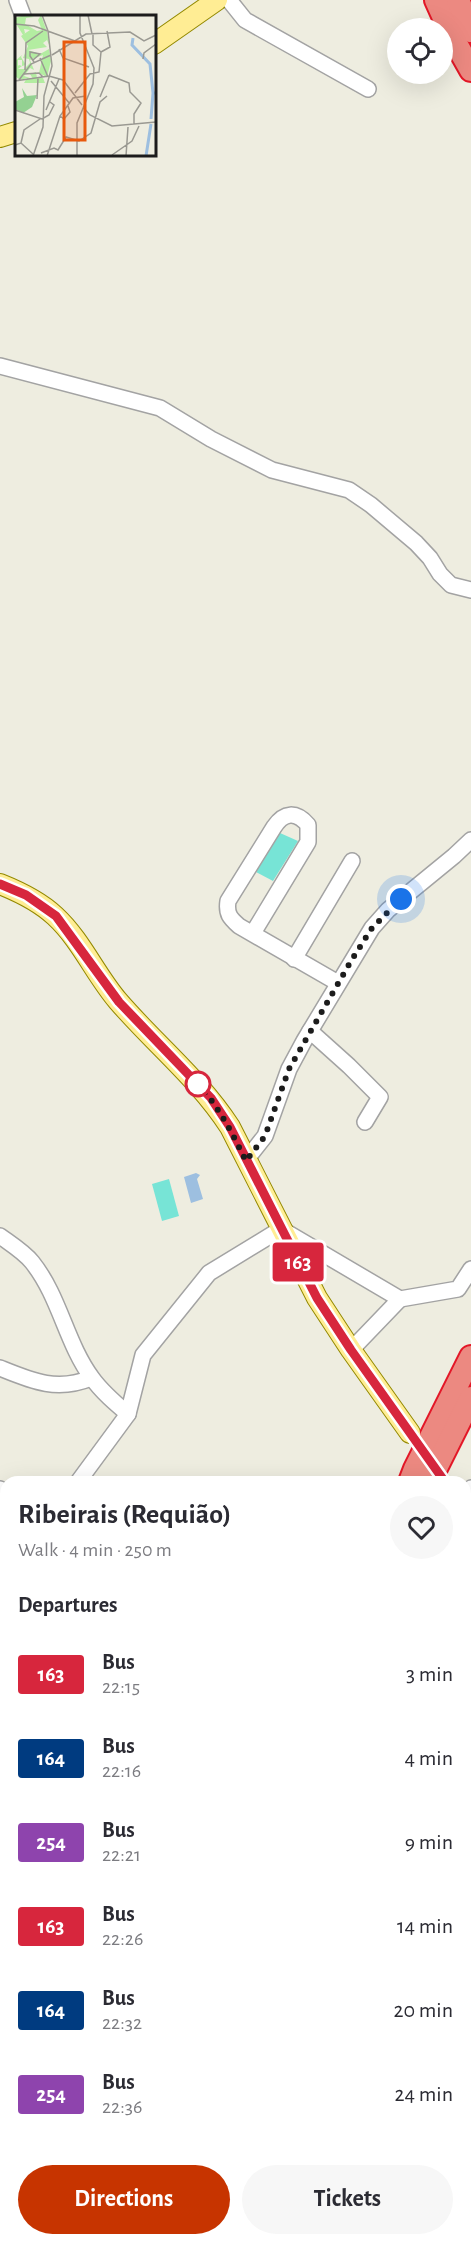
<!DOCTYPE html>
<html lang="en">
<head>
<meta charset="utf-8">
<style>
	:root { --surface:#fff; --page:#f7f7f7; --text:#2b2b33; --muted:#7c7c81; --accent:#c73400 }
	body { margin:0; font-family:"Alegreya Sans",sans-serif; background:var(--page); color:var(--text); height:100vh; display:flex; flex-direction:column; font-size:22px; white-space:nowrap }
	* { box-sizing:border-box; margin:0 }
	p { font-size:20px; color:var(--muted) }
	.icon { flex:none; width:33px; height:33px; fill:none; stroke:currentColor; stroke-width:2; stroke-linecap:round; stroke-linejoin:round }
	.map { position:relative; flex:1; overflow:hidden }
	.panel { position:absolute; left:0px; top:1476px; width:471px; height:770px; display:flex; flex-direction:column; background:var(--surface); border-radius:18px 18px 0 0; box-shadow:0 6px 24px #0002 }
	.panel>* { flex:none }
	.badge { padding:0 12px; border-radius:4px; font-size:21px; line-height:39px }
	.controls { position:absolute; left:387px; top:18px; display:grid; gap:12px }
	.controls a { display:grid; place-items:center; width:66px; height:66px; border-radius:50%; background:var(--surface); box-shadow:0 6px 24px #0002; font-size:30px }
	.you { position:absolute; width:30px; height:30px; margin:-15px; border:4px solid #fff; border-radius:50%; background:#1a73e8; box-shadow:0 0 0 9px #1a73e833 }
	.map>.badge { position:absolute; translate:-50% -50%; box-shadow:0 0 0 3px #fff }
	h2 { padding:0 18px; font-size:22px; line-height:54px }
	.round { display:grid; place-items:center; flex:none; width:63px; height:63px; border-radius:32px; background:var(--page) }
	.overview { display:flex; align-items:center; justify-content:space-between; height:102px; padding:0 18px }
	h1 { font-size:28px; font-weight:700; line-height:45px }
	.action { display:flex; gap:12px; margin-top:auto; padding:12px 18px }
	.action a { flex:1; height:69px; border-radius:36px; background:var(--accent); color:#fff; font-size:24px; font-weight:700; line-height:69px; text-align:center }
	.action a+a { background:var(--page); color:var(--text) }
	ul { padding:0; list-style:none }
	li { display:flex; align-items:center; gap:18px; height:84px; padding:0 18px }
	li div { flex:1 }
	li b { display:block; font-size:22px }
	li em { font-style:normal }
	li .badge { min-width:66px; font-weight:700; text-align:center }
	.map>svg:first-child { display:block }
	.forest { fill:#94d192 }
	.pitch { fill:#77e4d6 }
	.water { fill:#9dbfe0 }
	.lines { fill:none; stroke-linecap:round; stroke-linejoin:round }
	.minor-casing { stroke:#a3a3a3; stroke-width:18 }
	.major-casing { stroke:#938900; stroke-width:22 }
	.highway-casing { stroke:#e31727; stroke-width:26 }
	.minor { stroke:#fff; stroke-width:15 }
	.major { stroke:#ffed94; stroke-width:20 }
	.highway { stroke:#ec8981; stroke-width:22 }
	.line-casing { stroke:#fff; stroke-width:14 }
	.line { stroke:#d7263d; stroke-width:9 }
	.walk { stroke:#1c1c1c; stroke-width:6; stroke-dasharray:0 10.8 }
	.stop-dot { fill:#fff; stroke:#d7263d; stroke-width:3 }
	.inset-river { fill:none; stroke:#9dbfe0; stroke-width:3 }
	.inset-road { fill:none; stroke:#9a9992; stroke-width:1.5 }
	.view { fill:#e8590c; fill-opacity:0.15; stroke:#e8590c; stroke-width:3 }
	.inset-edge { fill:none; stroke:#1c1c1c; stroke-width:3 }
</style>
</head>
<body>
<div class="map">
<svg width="471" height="2245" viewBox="0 0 471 2245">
	<rect width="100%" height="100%" fill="#eeede0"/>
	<!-- forest -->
	<polygon class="forest" points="11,2240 168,2240 173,2245 8,2245"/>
	<!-- pitch -->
	<g class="pitch">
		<polygon points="280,833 298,841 273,881 256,872"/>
		<polygon points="169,1179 179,1216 162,1221 152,1184"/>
	</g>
	<!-- water -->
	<polygon class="water" points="196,1173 200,1175 197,1179 203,1199 191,1203 184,1177"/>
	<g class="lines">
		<defs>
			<g id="minor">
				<polyline points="17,0 23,16"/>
				<polyline points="229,0 245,20 368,89"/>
				<polyline points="0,366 160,408 211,439 272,470 349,490 371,505 416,543 430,558 440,574 451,585 471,590"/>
				<path d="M253,933L308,842V825C296,811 284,812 274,827L228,901C226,914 230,918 239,926L338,983"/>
				<polyline points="294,959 352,861"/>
				<polyline points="310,1031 349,1066 380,1097 365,1122"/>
				<polyline points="246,1160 265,1136 289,1069 304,1041 372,928 388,910 454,856 471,840"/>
				<path d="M0,1236C11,1244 24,1252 32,1262C60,1297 66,1343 92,1378C102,1392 115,1403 128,1414"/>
				<polyline points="351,1350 400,1299"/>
				<path d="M0,1368C32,1381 57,1392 91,1378"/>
				<polyline points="78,1482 128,1414 143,1355 209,1273 281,1229 400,1299 458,1289 471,1269"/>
				<polyline points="0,1489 6,1492"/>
				<polyline points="465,1502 471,1488"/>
				<polyline points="0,1579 6,1572"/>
				<polyline points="0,1765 6,1757"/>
				<polyline points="465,1776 471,1777"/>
				<polyline points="465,2172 471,2167"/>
				<polyline points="0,2236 6,2225"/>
				<polyline points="178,2240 184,2245"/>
				<polyline points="392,2240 398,2245"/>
				<polyline points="367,2245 376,2240"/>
			</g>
			<g id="major">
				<polyline points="154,44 217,0"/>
				<polyline points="0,137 16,132"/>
				<path d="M0,884C20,892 39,901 55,916C81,940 95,974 118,1001C155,1044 199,1079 230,1127L317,1298L351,1350L410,1433"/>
				<polyline points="465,1512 471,1521"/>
			</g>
			<g id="highway">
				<polyline points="436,0 454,40 471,70"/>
				<polyline points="458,0 471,31"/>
				<polyline points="410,1482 415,1469 471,1357"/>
				<polyline points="429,1482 471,1398"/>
				<polyline points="266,2240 267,2245"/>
				<polyline points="287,2240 287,2245"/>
			</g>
		</defs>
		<!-- minor casing -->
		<use href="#minor" class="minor-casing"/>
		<!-- major casing -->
		<use href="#major" class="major-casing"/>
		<!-- highway casing -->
		<use href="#highway" class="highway-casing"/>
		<!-- minor -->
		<use href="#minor" class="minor"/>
		<!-- major -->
		<use href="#major" class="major"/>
		<!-- highway -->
		<use href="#highway" class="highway"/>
	</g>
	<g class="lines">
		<defs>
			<polyline id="line" points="0,884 26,895 56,916 119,1002 211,1098 230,1127 317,1298 351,1350 445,1482"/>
		</defs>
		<!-- line casing -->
		<use href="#line" class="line-casing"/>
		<!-- line -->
		<use href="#line" class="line"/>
		<!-- walk -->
		<path class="walk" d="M198,1084C219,1107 232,1133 246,1161L265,1136L289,1069L351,961L372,928L401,899"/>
	</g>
	<!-- markers -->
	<circle class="stop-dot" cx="198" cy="1084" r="12"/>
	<!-- overview -->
	<g transform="translate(15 15)">
		<rect width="141" height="141" fill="#eeede0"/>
		<path d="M10,0L19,2L11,3L10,9L22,16L27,15L23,5L26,0L32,17L35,32L32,25L28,28L32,32L13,35L25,39L34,34L36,46L32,62L24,58L28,40L15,45L19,55L15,53L9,61L18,64L15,59L21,57L22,63H28L30,68H9L12,63L5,65L0,61V46L7,40L6,42L11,50L7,51V45H3V51L4,50L7,51L3,54H9L15,48L14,44L8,43L13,31L6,21L15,15L9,14L10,18L8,20L0,7V3Z" fill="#b3eda1"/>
		<path d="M7,73L12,81L22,80L17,92L8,98L0,94V87L9,82Z" fill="#94d192"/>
		<path class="inset-river" d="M118,23L117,30L135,49L138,78M136,104L138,78H141M131,141L136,109"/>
		<path class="inset-road" d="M73,0L77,19M0,9L19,11L60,26M78,19V30L86,37M44,34L48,43L74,52M86,37L95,32L92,16M37,40L71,19L115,17L129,26L141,20M25,43L33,62M128,44L129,38L141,29M18,45L25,39L15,37V41L19,47M10,55L11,28L28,16M9,59L24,58L28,62M94,60L114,68L115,77L126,88L119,99V110M4,65L16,49L36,40M0,66L34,61L48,65L67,90M36,66L55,89M60,78L75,59L84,57L86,37M85,82L94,60M22,84L23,63M68,92L75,100L97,111L141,107M0,95L27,104L34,100L39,90L35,87M31,95L44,64M45,101L49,104L55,97L53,91M6,128L9,115L25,104M0,130L6,128L18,139M26,138L39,133L43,135L51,122L64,126L76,118L85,87L92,81M97,140L117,126L124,111M18,141L28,112L29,81L37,51L33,16L27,0M32,141L45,101L58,83L71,81M62,141V108L78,69L79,53L65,18V0M111,141L113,112"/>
		<path class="view" d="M49,27H70V125H49Z"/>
		<rect width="141" height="141" class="inset-edge"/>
	</g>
</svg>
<div class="controls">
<a><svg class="icon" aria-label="locate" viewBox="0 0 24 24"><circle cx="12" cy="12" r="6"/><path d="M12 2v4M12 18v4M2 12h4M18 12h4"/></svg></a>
</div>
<div class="you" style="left:401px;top:899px"></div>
<b class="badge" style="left:298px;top:1262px;background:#d7263d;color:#fff">163</b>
<section class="panel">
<div class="overview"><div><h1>Ribeirais (Requião)</h1><p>Walk · 4 min · 250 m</p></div><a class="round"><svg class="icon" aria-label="heart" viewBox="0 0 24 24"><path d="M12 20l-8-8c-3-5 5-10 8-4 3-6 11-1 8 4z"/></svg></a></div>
<h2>Departures</h2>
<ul>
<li><span class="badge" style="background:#d7263d;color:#fff">163</span><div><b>Bus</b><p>22:15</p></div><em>3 min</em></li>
<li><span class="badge" style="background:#003b80;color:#fff">164</span><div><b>Bus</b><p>22:16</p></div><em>4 min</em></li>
<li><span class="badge" style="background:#8e44ad;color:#fff">254</span><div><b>Bus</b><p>22:21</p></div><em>9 min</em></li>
<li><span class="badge" style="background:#d7263d;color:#fff">163</span><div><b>Bus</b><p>22:26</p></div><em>14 min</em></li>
<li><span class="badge" style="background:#003b80;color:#fff">164</span><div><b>Bus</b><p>22:32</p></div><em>20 min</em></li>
<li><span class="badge" style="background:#8e44ad;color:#fff">254</span><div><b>Bus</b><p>22:36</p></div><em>24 min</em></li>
</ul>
<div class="action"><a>Directions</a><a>Tickets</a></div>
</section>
</div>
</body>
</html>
